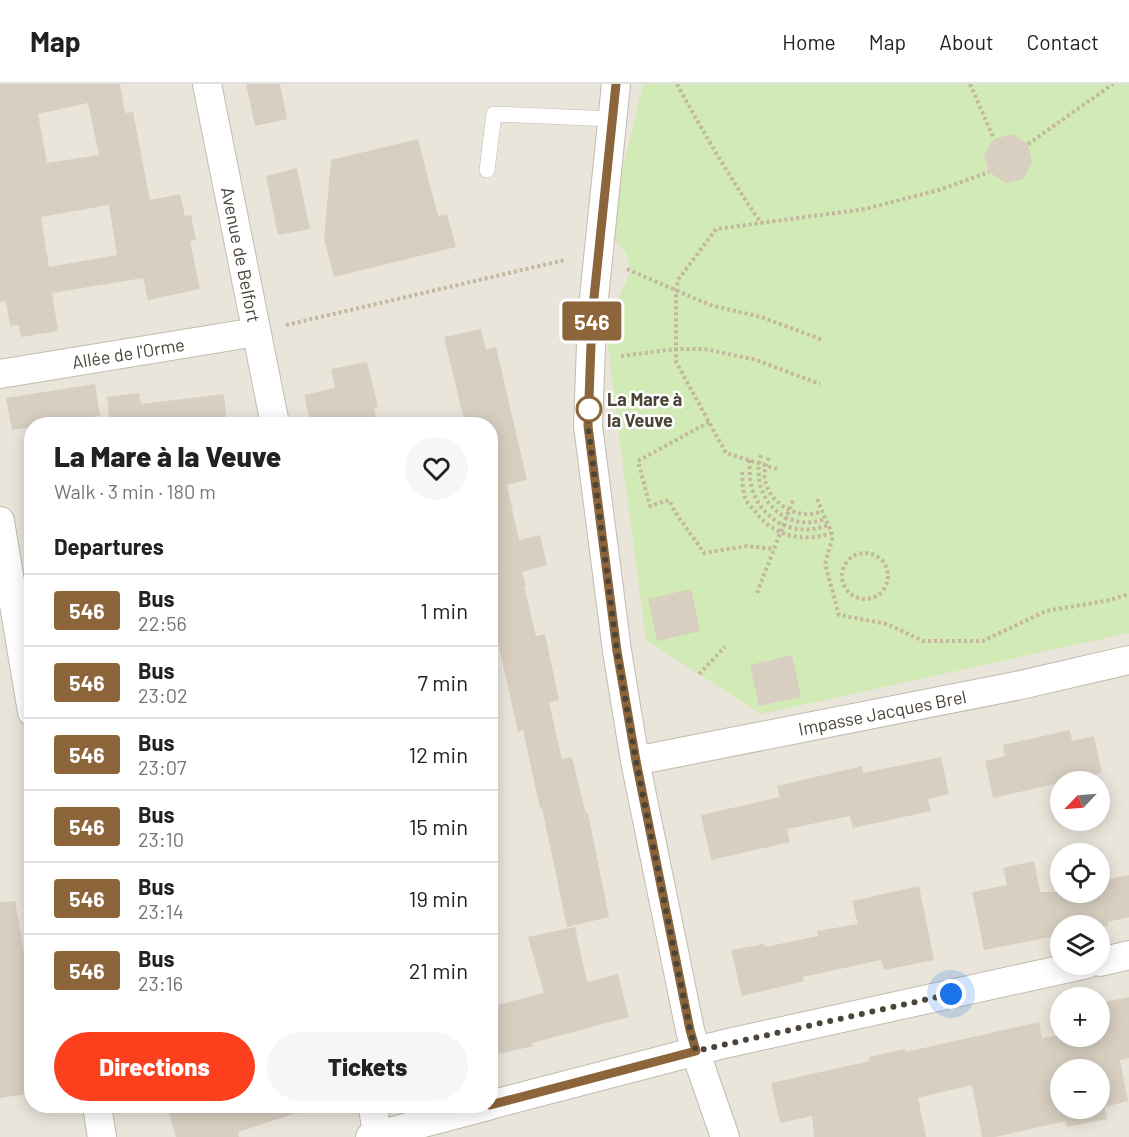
<!DOCTYPE html>
<html lang="en">
<head>
<meta charset="utf-8">
<style>
	:root { --surface:#fff; --page:#f6f6f6; --text:#222; --muted:#767676; --line:#e0e0e0; --accent:#fc3f1d }
	body { margin:0; font-family:Barlow,sans-serif; background:var(--page); color:var(--text); height:100vh; display:flex; flex-direction:column; font-size:22px; white-space:nowrap }
	* { box-sizing:border-box; margin:0 }
	p { font-size:20px; color:var(--muted) }
	.icon { flex:none; width:33px; height:33px; fill:none; stroke:currentColor; stroke-width:2; stroke-linecap:round; stroke-linejoin:round }
	.map { position:relative; flex:1; overflow:hidden }
	.sheet { position:absolute; left:24px; top:333px; width:474px; height:696px; display:flex; flex-direction:column; background:var(--surface); border-radius:24px; box-shadow:0 3px 15px #0003 }
	.sheet>* { flex:none }
	.badge { padding:0 12px; border-radius:4px; font-size:21px; line-height:39px }
	.needle { width:39px; rotate:245deg }
	.fabs { position:absolute; left:1050px; top:687px; display:grid; gap:12px }
	.fabs a { display:grid; place-items:center; width:60px; height:60px; border-radius:50%; background:var(--surface); box-shadow:0 3px 15px #0003; font-size:30px }
	.you { position:absolute; width:30px; height:30px; margin:-15px; border:4px solid #fff; border-radius:50%; background:#1a73e8; box-shadow:0 0 0 9px #1a73e833 }
	.map>.badge { position:absolute; translate:-50% -50%; box-shadow:0 0 0 3px #fff }
	h2 { padding:0 30px; font-size:22px; line-height:54px }
	.round { display:grid; place-items:center; flex:none; width:63px; height:63px; border-radius:32px; background:var(--page) }
	.summary { display:flex; align-items:center; justify-content:space-between; height:102px; padding:0 30px }
	h1 { font-size:28px; font-weight:800; line-height:45px }
	.primary-button { display:flex; gap:12px; margin-top:auto; padding:12px 30px }
	.primary-button a { flex:1; height:69px; border-radius:36px; background:var(--accent); color:#fff; font-size:24px; font-weight:800; line-height:69px; text-align:center }
	.primary-button a+a { background:var(--page); color:var(--text) }
	ul { padding:0; list-style:none }
	li { display:flex; align-items:center; gap:18px; height:72px; padding:0 30px; border-top:2px solid var(--line) }
	li div { flex:1 }
	li b { display:block; font-size:22px }
	li em { font-style:normal }
	li .badge { min-width:66px; font-weight:700; text-align:center }
	header { display:flex; align-items:center; gap:36px; box-sizing:border-box; height:84px; padding:0 30px; background:var(--surface); border-bottom:2px solid var(--line) }
	header strong { font-size:28px }
	nav { display:flex; gap:33px; margin-inline-start:auto; font-size:21px }
	.map>svg:first-child { display:block }
	.residential { fill:#eae5da; fill-rule:evenodd }
	.green { fill:#d2eab5 }
	.building { fill:#d8cfc1; fill-rule:evenodd }
	.lines { fill:none; stroke-linecap:round; stroke-linejoin:round }
	.service-casing { stroke:#c2bbae; stroke-width:16 }
	.minor-casing { stroke:#c2bbae; stroke-width:30 }
	.path { stroke:#c4b79f; stroke-width:4; stroke-dasharray:3 3; stroke-linecap:butt }
	.service { stroke:#fff; stroke-width:15 }
	.minor { stroke:#fff; stroke-width:28 }
	.line-casing { stroke:#fff; stroke-width:14 }
	.line { stroke:#8d653a; stroke-width:9 }
	.walk { stroke:#4b4439; stroke-width:6; stroke-dasharray:0 10.8 }
	.stop-dot { fill:#fff; stroke:#8d653a; stroke-width:3 }
	.labels { text-anchor:middle; dominant-baseline:central; stroke-width:5; stroke-linejoin:round; paint-order:stroke }
	.street-label { font-size:18px; fill:#4b4439; stroke:#fff }
	.stop-label { font-size:18px; font-weight:bold; fill:#4b4439; stroke:#fff; text-anchor:start }
</style>
</head>
<body>
<header>
<strong>Map</strong>
<nav><a>Home</a><a>Map</a><a>About</a><a>Contact</a></nav>
</header>
<div class="map">
<svg width="1129" height="1053" viewBox="0 0 1129 1053">
	<rect width="100%" height="100%" fill="#f6f3ec"/>
	<!-- residential -->
	<path class="residential" d="M0,0H1129V1053H0ZM32,340H490V1022H32ZM1060,698H1100V736H1060ZM1060,770H1100V808H1060ZM1060,842H1100V880H1060ZM1060,914H1100V952H1060ZM1060,986H1100V1024H1060Z"/>
	<!-- green -->
	<polygon class="green" points="643,0 1129,0 1129,549 761,630 646,556 618,343 604,231 615,222 631,187 626,169 608,147"/>
	<!-- building -->
	<g class="building">
		<path d="M0,0H120L125,29L133,28L150,116L180,110L185,132L191,131L196,156L190,157L200,205L148,216L143,194L52,209L58,247L21,253L19,241L10,242L6,217L0,218ZM88,19L99,71L47,79L38,30ZM109,121L117,171L49,183L41,133Z"/>
		<polygon points="246,0 280,0 287,35 255,42"/>
		<polygon points="1013,50 1028,60 1032,79 1023,95 1006,99 989,88 984,71 994,55"/>
		<polygon points="418,55 438,132 447,130 456,163 334,193 324,155 331,76"/>
		<polygon points="297,84 310,145 278,151 266,92"/>
		<polygon points="481,245 486,266 496,263 527,396 507,401 519,456 540,451 547,481 522,488 526,501 524,502 536,552 545,550 559,616 549,619 562,675 572,673 586,730 588,729 609,833 567,843 542,724 540,724 523,646 518,648 490,522 490,340 465,340 444,253"/>
		<polygon points="367,278 378,323 374,324 377,340 311,340 304,311 335,304 331,285"/>
		<polygon points="95,300 100,332 46,340 32,340 32,343 12,346 6,314"/>
		<polygon points="139,309 141,320 224,310 227,340 110,340 107,313"/>
		<polygon points="691,505 700,547 657,557 648,515"/>
		<polygon points="792,571 801,613 759,622 750,581"/>
		<polygon points="1070,646 1072,657 1094,652 1102,689 993,714 985,677 1005,672 1003,661"/>
		<polygon points="941,673 949,710 928,715 931,727 853,744 850,732 787,745 790,758 711,776 701,731 780,713 777,702 862,682 863,689"/>
		<polygon points="1034,777 1040,808 1100,808 1100,797 1129,791 1129,833 1108,838 1108,842 1100,843 1100,842 1060,842 1060,851 984,866 972,808 1007,801 1003,784"/>
		<polygon points="919,802 934,876 884,886 881,876 803,893 804,897 742,912 731,866 764,860 765,863 818,852 817,847 858,840 852,817"/>
		<polygon points="15,817 32,915 32,1009 0,1014 0,818"/>
		<polygon points="575,843 587,898 618,890 629,933 532,959 533,962 490,972 490,923 544,909 528,853"/>
		<path d="M1129,913V974L1120,976L1128,1017L1105,1023L1107,1035L1067,1043L1066,1037L995,1053H982L972,1001L918,1014L926,1053H814L812,1032L780,1039L771,999L870,977L869,973L905,965L906,968L1039,938L1042,954L1060,951V952H1100V919ZM1060,986H1100V1024H1060Z"/>
		<polygon points="167,1022 302,1022 303,1027 238,1048 239,1053 176,1053"/>
	</g>
	<g class="lines">
		<defs>
			<polyline id="service" points="487,86 494,30 613,35"/>
			<g id="minor">
				<path id="s1" d="M207,0L275,340"/>
				<polyline points="616,0 592,233 588,342 617,567 635,677 690,946 700,981 725,1053"/>
				<path id="s2" d="M0,290L256,248"/>
				<polyline points="0,437 32,628"/>
				<path id="s3" d="M635,677L1016,602L1129,576"/>
				<polyline points="1100,878 1129,871"/>
				<polyline points="490,1021 724,960 1087,880"/>
				<polyline points="97,1022 102,1053"/>
				<polyline points="373,1022 377,1053"/>
				<polyline points="370,1053 488,1022"/>
			</g>
		</defs>
		<!-- service casing -->
		<use href="#service" class="service-casing"/>
		<!-- minor casing -->
		<use href="#minor" class="minor-casing"/>
		<!-- path -->
		<g class="path">
			<path d="M677,0C703,48 730,94 761,139"/>
			<polyline points="970,0 994,55"/>
			<polyline points="1028,60 1113,0"/>
			<polyline points="627,185 710,221 761,233 823,256"/>
			<polyline points="286,241 565,176"/>
			<polyline points="621,272 676,265 705,265 756,276 820,300"/>
			<polyline points="709,338 638,377 650,422 669,416 675,428 704,469 747,462 774,465"/>
			<path d="M761,371C749,412 784,450 825,435"/>
			<path d="M769,374C751,405 791,441 822,427"/>
			<path d="M749,376C750,386 749,396 752,405C763,438 796,454 828,441"/>
			<polyline points="777,385 726,369 676,278 676,207 678,196 716,145 865,125 939,106 989,88"/>
			<path d="M742,388C743,397 742,407 746,416C748,420 752,424 755,427C772,452 804,459 831,449"/>
			<polyline points="817,415 833,452 825,480 839,531 887,540 923,557 983,557 1046,527 1110,516 1129,510"/>
			<circle cx="865" cy="492" r="23"/>
			<polyline points="757,509 793,416"/>
			<polyline points="699,590 725,563"/>
		</g>
		<!-- service -->
		<use href="#service" class="service"/>
		<!-- minor -->
		<use href="#minor" class="minor"/>
	</g>
	<g class="lines">
		<defs>
			<polyline id="line" points="490,1021 696,967 690,946 636,677 617,567 588,342 592,233 616,0"/>
		</defs>
		<!-- line casing -->
		<use href="#line" class="line-casing"/>
		<!-- line -->
		<use href="#line" class="line"/>
		<!-- walk -->
		<polyline class="walk" points="589,325 589,320 588,342 617,567 636,677 690,946 696,967 951,910"/>
	</g>
	<!-- markers -->
	<circle class="stop-dot" cx="589" cy="325" r="12"/>
	<g class="labels">
		<!-- street labels -->
		<g class="street-label">
			<text stroke="none"><textPath href="#s1" startOffset="174">Avenue de Belfort</textPath></text>
			<text stroke="none"><textPath href="#s2" startOffset="130">Allée de l'Orme</textPath></text>
			<text stroke="none"><textPath href="#s3" startOffset="252">Impasse Jacques Brel</textPath></text>
		</g>
		<!-- stop labels -->
		<g class="stop-label">
			<text x="607" y="315">La Mare à<tspan x="607" dy="21">la Veuve</tspan></text>
		</g>
	</g>
</svg>
<div class="fabs">
<a><svg class="needle" viewBox="-14 -14 28 28"><path d="M0-13l5 13h-10z" fill="#e53935"/><path d="M0 13l5-13h-10z" fill="#767676"/></svg></a>
<a><svg class="icon" aria-label="locate" viewBox="0 0 24 24"><circle cx="12" cy="12" r="6"/><path d="M12 2v4M12 18v4M2 12h4M18 12h4"/></svg></a>
<a><svg class="icon" aria-label="layers" viewBox="0 0 24 24"><path d="M12 4l9 5-9 5-9-5zM3 14l9 5 9-5"/></svg></a>
<a>+</a>
<a>−</a>
</div>
<div class="you" style="left:951px;top:910px"></div>
<b class="badge" style="left:592px;top:237px;background:#8d653a;color:#fff">546</b>
<section class="sheet">
<div class="summary"><div><h1>La Mare à la Veuve</h1><p>Walk · 3 min · 180 m</p></div><a class="round"><svg class="icon" aria-label="heart" viewBox="0 0 24 24"><path d="M12 20l-8-8c-3-5 5-10 8-4 3-6 11-1 8 4z"/></svg></a></div>
<h2>Departures</h2>
<ul>
<li><span class="badge" style="background:#8d653a;color:#fff">546</span><div><b>Bus</b><p>22:56</p></div><em>1 min</em></li>
<li><span class="badge" style="background:#8d653a;color:#fff">546</span><div><b>Bus</b><p>23:02</p></div><em>7 min</em></li>
<li><span class="badge" style="background:#8d653a;color:#fff">546</span><div><b>Bus</b><p>23:07</p></div><em>12 min</em></li>
<li><span class="badge" style="background:#8d653a;color:#fff">546</span><div><b>Bus</b><p>23:10</p></div><em>15 min</em></li>
<li><span class="badge" style="background:#8d653a;color:#fff">546</span><div><b>Bus</b><p>23:14</p></div><em>19 min</em></li>
<li><span class="badge" style="background:#8d653a;color:#fff">546</span><div><b>Bus</b><p>23:16</p></div><em>21 min</em></li>
</ul>
<div class="primary-button"><a>Directions</a><a>Tickets</a></div>
</section>
</div>
</body>
</html>
